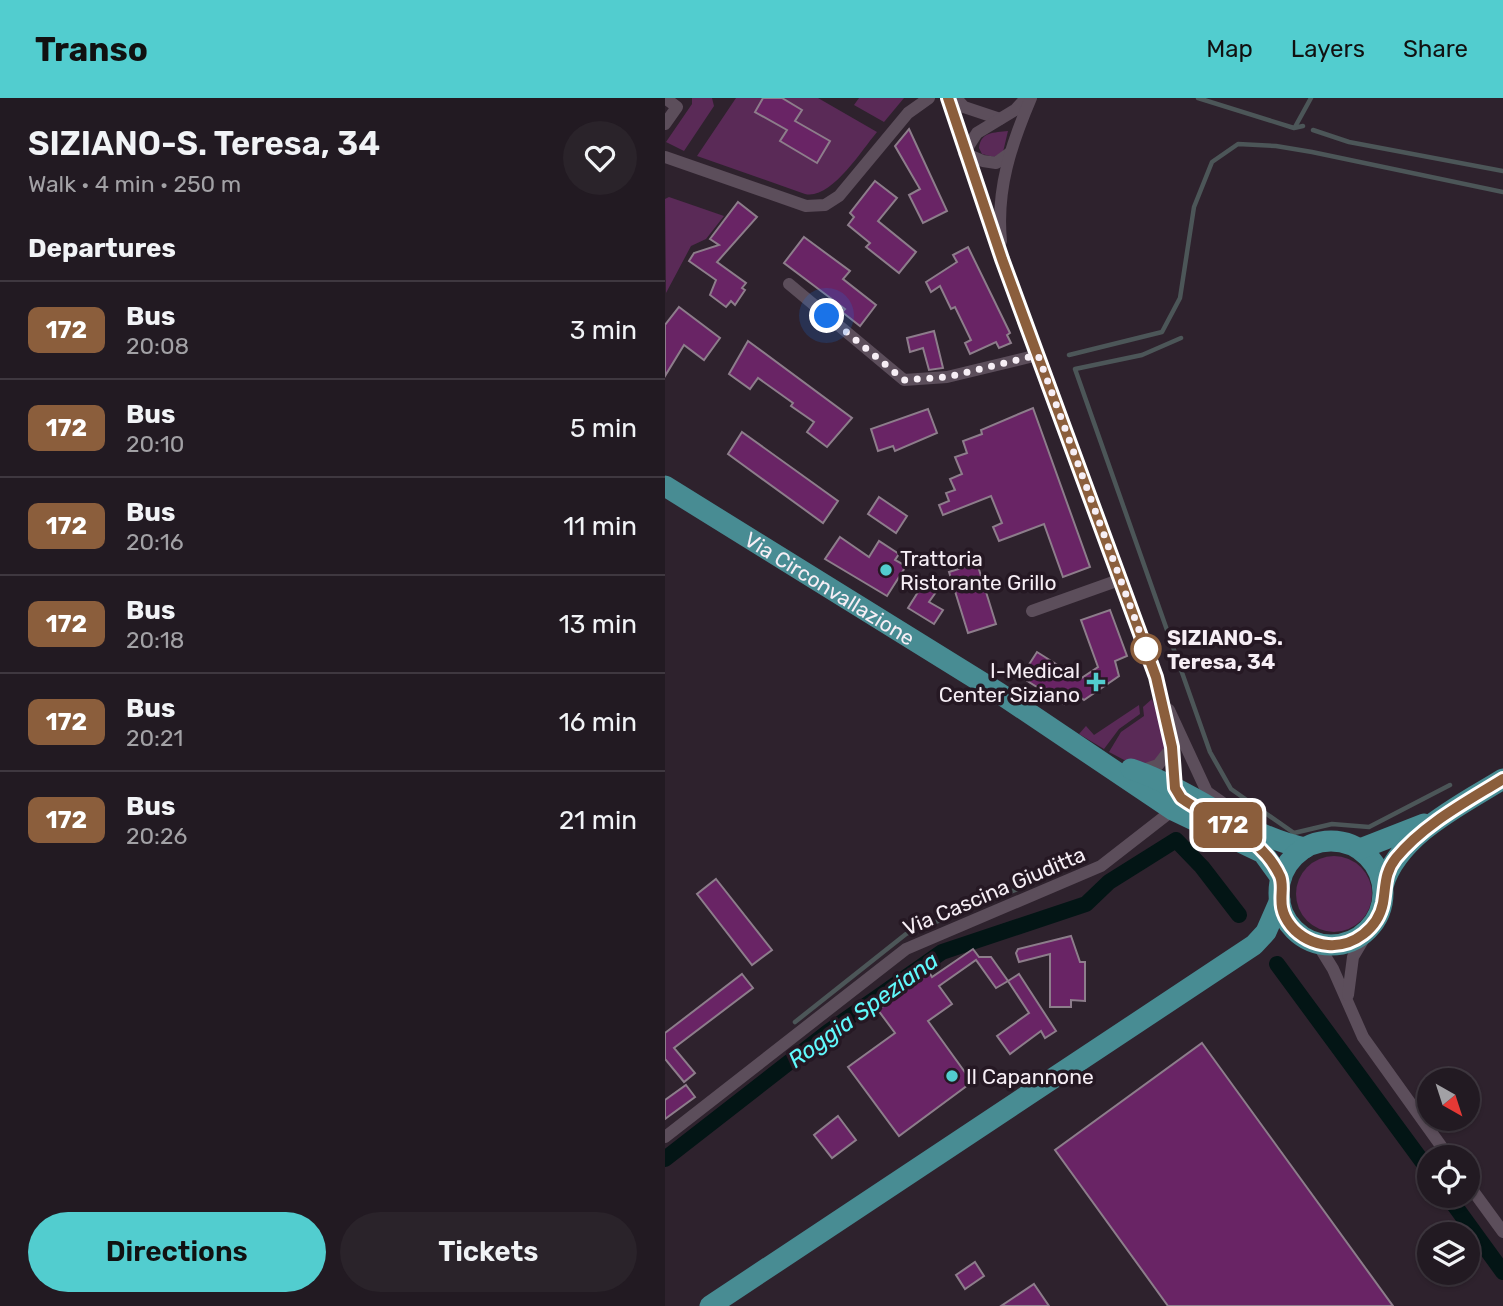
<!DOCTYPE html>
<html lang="en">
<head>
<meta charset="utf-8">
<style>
	:root { --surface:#221a22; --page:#2a232a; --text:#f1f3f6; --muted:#a2a1a5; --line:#3f3840; --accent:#52cdcf }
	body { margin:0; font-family:Rubik,sans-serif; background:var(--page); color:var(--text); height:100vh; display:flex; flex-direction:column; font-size:26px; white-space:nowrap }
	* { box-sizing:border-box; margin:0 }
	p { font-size:23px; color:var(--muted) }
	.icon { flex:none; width:38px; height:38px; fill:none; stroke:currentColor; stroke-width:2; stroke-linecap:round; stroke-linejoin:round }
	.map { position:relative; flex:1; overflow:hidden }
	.panel { display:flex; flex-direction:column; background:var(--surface); width:665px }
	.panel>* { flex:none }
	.badge { padding:0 14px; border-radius:10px; font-size:24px; line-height:46px }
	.needle { width:46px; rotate:141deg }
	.fabs { position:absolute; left:752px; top:970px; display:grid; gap:14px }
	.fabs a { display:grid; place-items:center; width:63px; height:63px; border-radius:50%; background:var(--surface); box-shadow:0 2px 5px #0004,0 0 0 2px var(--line); font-size:35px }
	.you { position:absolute; width:35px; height:35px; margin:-18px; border:5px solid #fff; border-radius:50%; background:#1a73e8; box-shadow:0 0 0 10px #1a73e833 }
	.map>.badge { position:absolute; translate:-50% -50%; box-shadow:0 0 0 4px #fff }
	h2 { padding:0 28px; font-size:26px; line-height:63px }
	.round { display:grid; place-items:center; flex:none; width:74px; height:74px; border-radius:37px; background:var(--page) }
	.overview { display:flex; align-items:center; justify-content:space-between; height:119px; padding:0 28px }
	h1 { font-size:33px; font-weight:600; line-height:52px }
	.primary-button { display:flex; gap:14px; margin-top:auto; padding:14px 28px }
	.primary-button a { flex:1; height:80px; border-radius:42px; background:var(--accent); color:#111; font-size:28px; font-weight:600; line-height:80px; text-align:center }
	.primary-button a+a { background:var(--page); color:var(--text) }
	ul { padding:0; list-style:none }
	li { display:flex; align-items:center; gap:21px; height:98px; padding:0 28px; border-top:2px solid var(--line) }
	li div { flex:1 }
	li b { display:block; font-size:26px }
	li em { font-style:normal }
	li .badge { min-width:77px; font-weight:700; text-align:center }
	header { display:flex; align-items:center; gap:42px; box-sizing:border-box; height:98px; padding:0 35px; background:var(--accent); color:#111 }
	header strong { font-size:33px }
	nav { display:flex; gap:38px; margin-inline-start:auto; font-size:24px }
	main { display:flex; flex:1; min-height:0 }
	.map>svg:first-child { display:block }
	.green { fill:#5a2a57 }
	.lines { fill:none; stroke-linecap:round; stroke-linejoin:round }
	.stream { stroke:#4c5658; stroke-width:4.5 }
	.canal { stroke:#031515; stroke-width:16 }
	.building { fill:#692465; stroke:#8d7d8b; stroke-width:2 }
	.minor { stroke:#5c4e5b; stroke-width:12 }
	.primary { stroke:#488c93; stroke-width:21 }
	.line-casing { stroke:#fff; stroke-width:16 }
	.line { stroke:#8b5e3c; stroke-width:10 }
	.walk { stroke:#f6eef5; stroke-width:7; stroke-dasharray:0 12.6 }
	.poi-dot { fill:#52cdcf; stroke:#251823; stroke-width:2.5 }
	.stop-dot { fill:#fff; stroke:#8b5e3c; stroke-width:3.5 }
	.labels { text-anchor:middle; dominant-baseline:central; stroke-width:7; stroke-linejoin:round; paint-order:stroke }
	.poi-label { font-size:21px; fill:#f6eef5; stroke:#251823; text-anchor:start }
	.street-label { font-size:21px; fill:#f6eef5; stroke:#251823 }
	.stop-label { font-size:21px; font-weight:bold; fill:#f6eef5; stroke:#251823; text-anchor:start }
	.water-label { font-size:23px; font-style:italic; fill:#60f9fc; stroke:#251823 }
</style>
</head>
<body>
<header>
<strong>Transo</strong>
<nav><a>Map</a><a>Layers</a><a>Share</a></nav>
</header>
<main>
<section class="panel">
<div class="overview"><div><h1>SIZIANO-S. Teresa, 34</h1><p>Walk · 4 min · 250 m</p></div><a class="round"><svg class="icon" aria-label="heart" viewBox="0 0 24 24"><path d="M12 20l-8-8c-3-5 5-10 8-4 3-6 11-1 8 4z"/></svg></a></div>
<h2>Departures</h2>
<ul>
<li><span class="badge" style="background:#8b5e3c;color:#fff">172</span><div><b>Bus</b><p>20:08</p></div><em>3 min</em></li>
<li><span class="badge" style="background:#8b5e3c;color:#fff">172</span><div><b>Bus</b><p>20:10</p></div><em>5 min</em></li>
<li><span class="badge" style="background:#8b5e3c;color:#fff">172</span><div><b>Bus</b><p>20:16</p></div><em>11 min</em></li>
<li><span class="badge" style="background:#8b5e3c;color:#fff">172</span><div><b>Bus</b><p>20:18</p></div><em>13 min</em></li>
<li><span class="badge" style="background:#8b5e3c;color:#fff">172</span><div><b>Bus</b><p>20:21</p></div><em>16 min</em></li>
<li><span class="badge" style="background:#8b5e3c;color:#fff">172</span><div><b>Bus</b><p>20:26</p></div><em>21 min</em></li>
</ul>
<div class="primary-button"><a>Directions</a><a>Tickets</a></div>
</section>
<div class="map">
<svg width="838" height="1208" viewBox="0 0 838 1208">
	<rect width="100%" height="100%" fill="#2e222d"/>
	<!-- green -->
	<g class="green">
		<polygon points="27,0 47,0 49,8 19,53 1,44 27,6"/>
		<path d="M71,0H153L212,34C196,53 166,102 140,96L32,58Z"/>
		<polygon points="194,0 239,0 219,24 189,7"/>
		<path d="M343,33L338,54L329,59L317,56L314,50C316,33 329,35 343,33Z"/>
		<polygon points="4,99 59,118 41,141 26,148 1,195 0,101"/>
		<polygon points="487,601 499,637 499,653 485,667 463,664 444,654 456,634 479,618 478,609"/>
		<polygon points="474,607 475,616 454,631 439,651 414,636 421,628 429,637"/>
		<circle cx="669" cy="796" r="38"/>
	</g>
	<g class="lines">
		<!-- stream -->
		<g class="stream">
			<polyline points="533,0 629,30 638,28"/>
			<polyline points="630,29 646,0"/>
			<polyline points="648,32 684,44 838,73"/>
			<polyline points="516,240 477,257 410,271 545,654 566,691 629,735 667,726 704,729 785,687"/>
			<polyline points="404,257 497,234 515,200 529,109 547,64 573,46 611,48 647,54 838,94"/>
			<polyline points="130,924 241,836 377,781"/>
		</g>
		<!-- canal -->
		<g class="canal">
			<polyline points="612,866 765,1074"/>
			<polyline points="0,1061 163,934 277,854 421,806 444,784 511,742 537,769 574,817"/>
			<polyline points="782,1097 838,1174"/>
		</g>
	</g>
	<!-- building -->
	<g class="building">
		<polygon points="98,0 117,0 137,12 130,23 165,43 152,65 115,43 122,32 90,14"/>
		<polygon points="244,31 282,113 258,125 244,97 255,91 230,48"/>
		<polygon points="210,83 232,100 213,123 251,154 234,175 201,149 205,145 183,127 189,119 185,115"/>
		<polygon points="73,104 92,119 52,164 81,185 77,190 80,192 70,207 66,203 61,209 45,197 51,182 24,163 29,155 54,147 45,141"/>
		<polygon points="139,139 185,173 178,181 211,207 195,228 177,214 180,211 119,165"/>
		<polygon points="303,149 345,235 342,237 346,245 334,250 331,244 305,256 300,245 306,242 290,209 286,211 275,188 266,194 261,184 292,164 288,157"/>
		<polygon points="14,209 55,240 39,262 19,247 0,278 0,227"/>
		<polygon points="269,233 278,270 264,272 258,250 245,254 242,240"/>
		<polygon points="83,243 187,320 162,349 142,334 149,324 126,308 128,305 93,280 85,291 64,276"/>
		<polygon points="368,310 425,469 398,479 379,426 334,443 328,429 337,425 326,398 278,417 274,407 284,403 281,395 290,392 285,381 297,376 290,359 302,355 298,343 317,336 316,332"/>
		<polygon points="263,311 272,335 230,353 228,348 213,353 206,331"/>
		<polygon points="77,334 173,403 158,425 63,356"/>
		<polygon points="214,399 242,418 231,435 203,416"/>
		<polygon points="175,439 204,459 214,443 234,456 230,462 241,468 222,498 160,461"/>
		<polygon points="312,465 331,526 303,535 284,474"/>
		<polygon points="258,486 271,494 264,504 278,512 269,526 243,510"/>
		<polygon points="445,512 462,558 450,563 454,578 419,602 407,593 399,606 356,579 372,554 415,581 433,569 416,522"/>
		<polygon points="51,781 107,852 87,867 32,796"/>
		<polygon points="406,838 415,864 420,864 420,903 406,902 406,909 385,909 385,856 354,864 351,855 353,851"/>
		<polygon points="308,851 314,859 326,859 343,883 331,890 311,862 274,888 287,906 263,923 307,984 234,1038 183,969 230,935 213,912 264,874 267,879"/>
		<polygon points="77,876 88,890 9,950 30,975 19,984 0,961 0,935"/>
		<polygon points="354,876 391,933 380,940 376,933 345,956 332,938 364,915 343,883"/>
		<polygon points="537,945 728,1208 503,1208 390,1052"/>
		<polygon points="21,987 30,999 0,1021 0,1002"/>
		<polygon points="173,1018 191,1042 167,1060 149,1037"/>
		<polygon points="310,1164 319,1178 300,1191 291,1177"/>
		<polygon points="369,1186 384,1208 336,1208"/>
	</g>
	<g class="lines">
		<!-- minor -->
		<g class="minor">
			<polyline points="0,0 12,9 0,26"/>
			<polyline points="283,0 337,161 491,579 507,649 511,692"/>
			<polyline points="291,0 299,9 335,21"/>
			<polyline points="299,55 312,35 350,12 361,0"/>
			<polyline points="299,55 318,63 331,65 345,55"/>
			<polyline points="0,59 141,108 160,107 174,98 243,15 264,0"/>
			<path d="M336,143C331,91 346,47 366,0"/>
			<polyline points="124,186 239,282 282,279 373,257"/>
			<polyline points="367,513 454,482"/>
			<polyline points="504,612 542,694 565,710"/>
			<polyline points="475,673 493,667 507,649"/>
			<polyline points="652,845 668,871 698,939 784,1059"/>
			<polyline points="683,897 688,859 704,832"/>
			<polyline points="0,1039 241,851 436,768 508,712"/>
			<polyline points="803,1086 838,1134"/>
		</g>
		<!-- primary -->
		<g class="primary">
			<path id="s1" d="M0,388L334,595L508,712L598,755L616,780"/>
			<path d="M466,671C526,691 578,737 640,750"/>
			<circle cx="666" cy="795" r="52"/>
			<polyline points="695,751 759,726"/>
			<path d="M718,788C733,737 796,707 838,681"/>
			<polyline points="45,1208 589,847 601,834 615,802"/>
		</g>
	</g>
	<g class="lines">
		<defs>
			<path id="line" d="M283,0L337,161L491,579L507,649L510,690L516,700C552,726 595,735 615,778C621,792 609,807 626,828C635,839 649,846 663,847C689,849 713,830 718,805C721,788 719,775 731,760C759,726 801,704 838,681"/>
		</defs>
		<!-- line casing -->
		<use href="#line" class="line-casing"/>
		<!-- line -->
		<use href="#line" class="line"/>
		<!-- walk -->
		<polyline class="walk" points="162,218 239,282 282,279 373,257 481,551"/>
	</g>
	<!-- markers -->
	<g class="poi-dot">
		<circle cx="221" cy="472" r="7"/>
		<path d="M427.5 573.5h7v7h7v7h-7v7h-7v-7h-7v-7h7z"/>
		<circle cx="287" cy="978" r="7"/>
	</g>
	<circle class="stop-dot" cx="481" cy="551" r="14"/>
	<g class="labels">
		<!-- poi labels -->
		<g class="poi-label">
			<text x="235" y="460">Trattoria<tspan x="235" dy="24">Ristorante Grillo</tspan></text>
			<text x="415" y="572" text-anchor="end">I-Medical<tspan x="415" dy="24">Center Siziano</tspan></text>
			<text x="301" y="978">Il Capannone</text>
		</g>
		<!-- street labels -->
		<g class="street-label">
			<text stroke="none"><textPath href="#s1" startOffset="194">Via Circonvallazione</textPath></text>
			<text transform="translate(329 793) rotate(-23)">Via Cascina Giuditta</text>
		</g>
		<!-- stop labels -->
		<g class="stop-label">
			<text x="502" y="539">SIZIANO-S.<tspan x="502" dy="24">Teresa, 34</tspan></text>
		</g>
		<!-- water labels -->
		<g class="water-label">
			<text transform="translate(198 912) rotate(-36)">Roggia Speziana</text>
		</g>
	</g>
</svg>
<div class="fabs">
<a><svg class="needle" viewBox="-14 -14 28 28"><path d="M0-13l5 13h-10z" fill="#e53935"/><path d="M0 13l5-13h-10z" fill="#a2a1a5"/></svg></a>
<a><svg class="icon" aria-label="locate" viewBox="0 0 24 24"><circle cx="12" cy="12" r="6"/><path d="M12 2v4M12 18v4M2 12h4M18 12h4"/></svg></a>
<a><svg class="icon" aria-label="layers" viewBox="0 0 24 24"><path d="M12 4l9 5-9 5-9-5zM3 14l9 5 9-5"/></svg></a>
</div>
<div class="you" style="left:162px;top:218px"></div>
<b class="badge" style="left:563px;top:727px;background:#8b5e3c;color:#fff">172</b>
</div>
</main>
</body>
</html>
